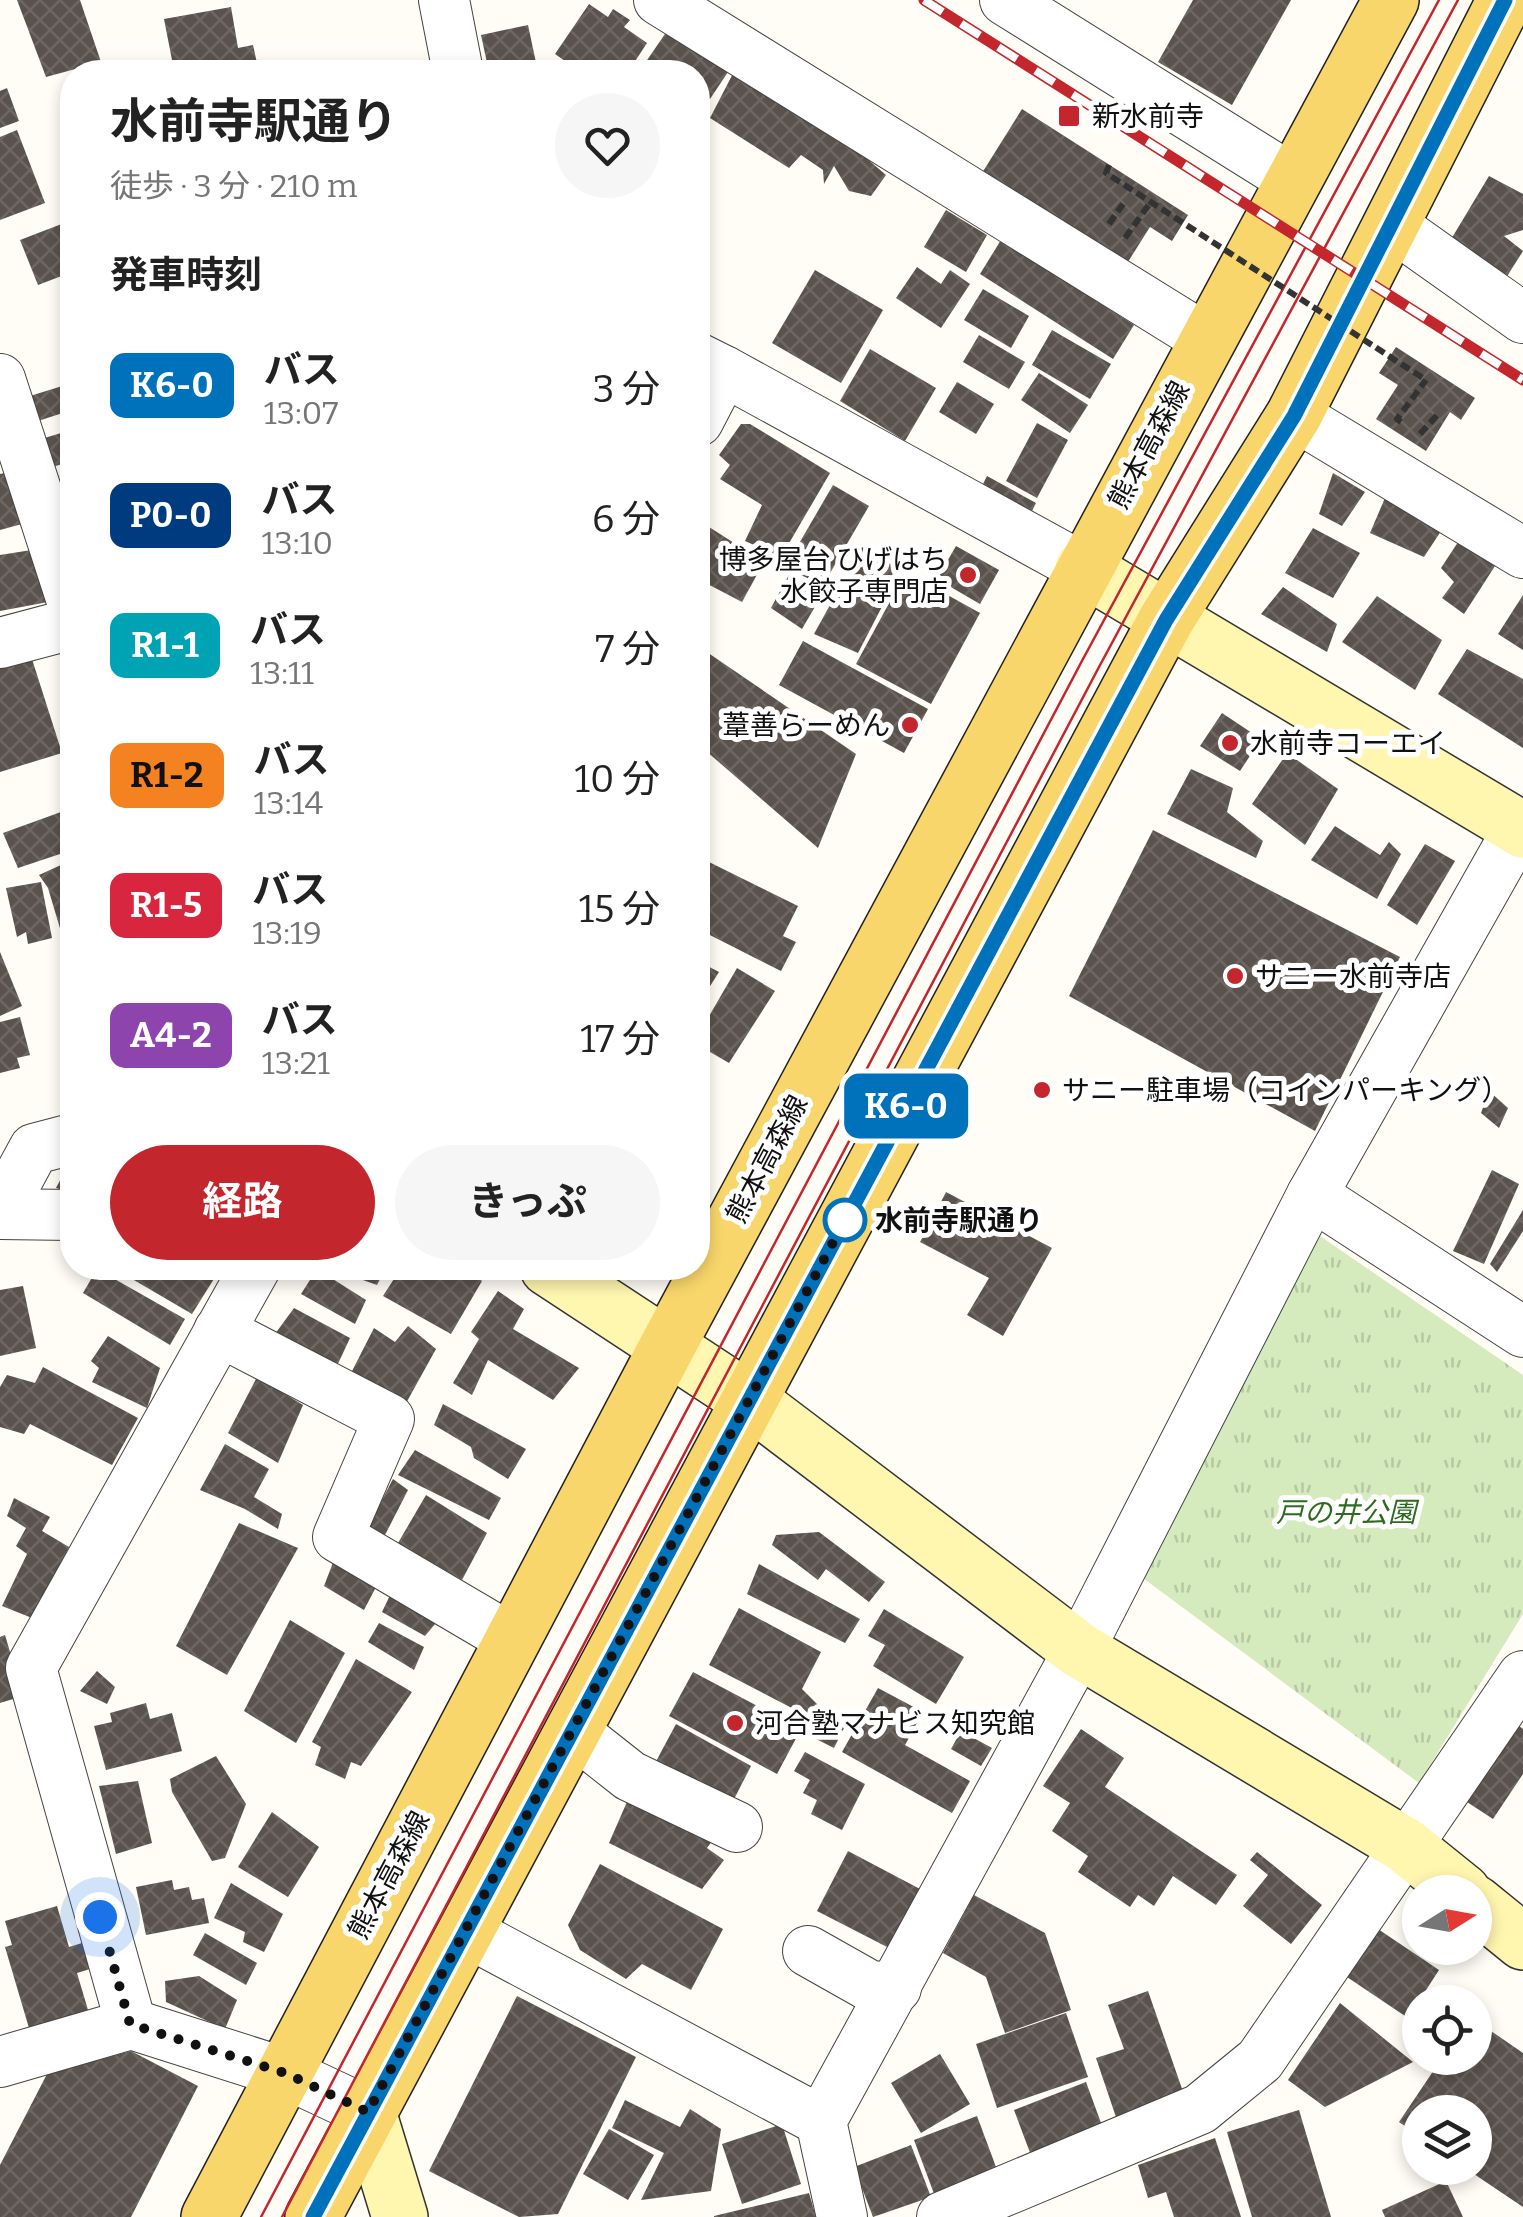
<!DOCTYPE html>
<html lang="ja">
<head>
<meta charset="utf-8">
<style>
	:root { --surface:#fff; --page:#f6f6f6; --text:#222; --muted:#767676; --accent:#c4262e }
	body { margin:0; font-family:Bitter,"Noto Sans JP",serif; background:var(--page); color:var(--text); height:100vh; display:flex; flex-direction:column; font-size:38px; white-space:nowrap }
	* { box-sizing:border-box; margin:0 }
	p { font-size:32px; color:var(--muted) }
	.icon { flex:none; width:55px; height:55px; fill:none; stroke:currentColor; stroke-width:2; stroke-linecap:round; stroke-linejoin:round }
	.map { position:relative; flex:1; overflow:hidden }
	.sheet { position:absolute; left:60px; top:60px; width:650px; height:1220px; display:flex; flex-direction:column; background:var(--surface); border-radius:40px; box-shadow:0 5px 15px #0003 }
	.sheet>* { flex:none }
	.badge { padding:0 20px; border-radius:15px; font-size:35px; line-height:65px }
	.needle { width:65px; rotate:79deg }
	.buttons { position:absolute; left:1402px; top:1875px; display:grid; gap:20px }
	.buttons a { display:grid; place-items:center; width:90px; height:90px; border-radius:50%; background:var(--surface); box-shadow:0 5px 15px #0003; font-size:50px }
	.you { position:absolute; width:50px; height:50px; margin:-25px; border:8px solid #fff; border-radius:50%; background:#1a73e8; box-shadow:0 0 0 15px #1a73e833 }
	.map>.badge { position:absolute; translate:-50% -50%; box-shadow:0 0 0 5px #fff }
	h2 { padding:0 50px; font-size:38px; line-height:90px }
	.round { display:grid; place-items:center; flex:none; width:105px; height:105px; border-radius:52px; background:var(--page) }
	.headline { display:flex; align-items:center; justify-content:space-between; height:170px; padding:0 50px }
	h1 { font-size:48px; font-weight:700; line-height:75px }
	.cta { display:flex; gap:20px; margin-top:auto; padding:20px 50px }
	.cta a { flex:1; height:115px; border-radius:60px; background:var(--accent); color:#fff; font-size:40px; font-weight:700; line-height:115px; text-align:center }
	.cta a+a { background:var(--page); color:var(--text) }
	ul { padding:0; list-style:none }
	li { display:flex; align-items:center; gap:30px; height:130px; padding:0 50px }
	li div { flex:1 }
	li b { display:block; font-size:38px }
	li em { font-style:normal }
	li .badge { min-width:110px; font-weight:700; text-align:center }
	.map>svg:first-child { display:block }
	.park { fill:url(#park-tufts) }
	.building { fill:url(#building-cross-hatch) }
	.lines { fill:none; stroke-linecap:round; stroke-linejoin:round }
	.street-casing { stroke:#444; stroke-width:52 }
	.secondary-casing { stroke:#333; stroke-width:58 }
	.primary-casing { stroke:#222; stroke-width:58 }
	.path { stroke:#333; stroke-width:6; stroke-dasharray:10 5; stroke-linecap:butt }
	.street { stroke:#fff; stroke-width:50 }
	.secondary { stroke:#fff6b0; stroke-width:55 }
	.primary { stroke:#f9d66b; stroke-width:55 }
	.tram { stroke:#c4262e; stroke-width:2.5 }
	.rail-casing { stroke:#c4262e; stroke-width:11 }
	.rail { stroke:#fff; stroke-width:8; stroke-dasharray:22; stroke-linecap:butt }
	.path-bridge { stroke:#333; stroke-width:6; stroke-dasharray:10 5; stroke-linecap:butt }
	.line-casing { stroke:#fff; stroke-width:22 }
	.line { stroke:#0072bc; stroke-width:15 }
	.walk { stroke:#111; stroke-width:10; stroke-dasharray:0 18 }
	.poi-dot { fill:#c4262e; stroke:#fff; stroke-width:4 }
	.stop-dot { fill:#fff; stroke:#0072bc; stroke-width:5 }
	.labels { text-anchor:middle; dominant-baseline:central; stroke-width:10; stroke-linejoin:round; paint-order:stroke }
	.poi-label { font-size:28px; fill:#111; stroke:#fff; text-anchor:start }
	.street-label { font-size:28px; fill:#111; stroke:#fff }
	.stop-label { font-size:28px; font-weight:bold; fill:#111; stroke:#fff; text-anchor:start }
	.park-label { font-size:28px; font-style:italic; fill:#2f6b1f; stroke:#fff }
</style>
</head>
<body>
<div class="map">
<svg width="1523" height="2217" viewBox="0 0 1523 2217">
	<defs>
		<pattern id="park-tufts" width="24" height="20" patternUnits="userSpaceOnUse" patternTransform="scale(2.5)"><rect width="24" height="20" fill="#d5ebbd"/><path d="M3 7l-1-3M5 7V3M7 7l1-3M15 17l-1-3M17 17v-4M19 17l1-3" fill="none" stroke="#b6c8a1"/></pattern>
		<pattern id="building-cross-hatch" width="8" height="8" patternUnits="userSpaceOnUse" patternTransform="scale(2.5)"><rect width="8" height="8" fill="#5a524d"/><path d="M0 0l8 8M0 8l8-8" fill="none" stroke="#6d6662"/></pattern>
	</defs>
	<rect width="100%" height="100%" fill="#fffdf5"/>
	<!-- park -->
	<polygon class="park" points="1298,1221 1523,1375 1523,1614 1419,1783 1124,1564"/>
	<!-- building -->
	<g class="building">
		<polygon points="17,0 80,0 101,62 46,77"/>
		<polygon points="1193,0 1291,0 1232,105 1158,62"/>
		<polygon points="589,4 608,17 613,9 630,20 624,27 647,43 628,72 604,72 586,61 579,71 555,54"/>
		<polygon points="231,7 238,48 253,45 259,72 162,72 160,63 172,60 164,19"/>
		<polygon points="528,25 538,72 489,72 481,35"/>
		<polygon points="669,28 730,69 698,117 698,72 639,72"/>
		<polygon points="741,58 882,126 865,157 886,175 871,196 849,191 834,166 824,184 823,170 801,155 789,168 710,118"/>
		<polygon points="7,88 19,121 0,128 0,91"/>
		<polygon points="1022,109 1188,215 1172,241 1150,227 1126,265 982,173"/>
		<polygon points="17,130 45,203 0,220 0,137"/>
		<polygon points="1489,176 1523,194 1523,230 1504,236 1523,251 1501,286 1444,251"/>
		<polygon points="946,210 987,235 966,272 924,247"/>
		<polygon points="72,220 72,272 38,285 20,240"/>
		<polygon points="1001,240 1134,325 1113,359 980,274"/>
		<polygon points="917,267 941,284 950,270 970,284 941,328 896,298"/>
		<polygon points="815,270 883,310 841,383 772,343"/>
		<polygon points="983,289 1029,316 1011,348 964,320"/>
		<polygon points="1052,330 1111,364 1090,399 1032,365"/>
		<polygon points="979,335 1025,362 1009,389 963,362"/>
		<polygon points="1396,347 1475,398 1461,420 1450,412 1426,451 1376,419 1398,385 1379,373"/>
		<polygon points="870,349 936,388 905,441 840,401"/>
		<polygon points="1039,373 1088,405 1070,433 1021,400"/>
		<polygon points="957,382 994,404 976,434 939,412"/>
		<polygon points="72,383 72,410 38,421 30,396"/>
		<polygon points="1037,423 1068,440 1037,498 1006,481"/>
		<polygon points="741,424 750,424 830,473 781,557 745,541 762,505 720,479 730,465 719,455"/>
		<polygon points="71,430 72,461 46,469 38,440"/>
		<polygon points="18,470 22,524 0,530 0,474"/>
		<polygon points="1333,473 1365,492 1342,526 1319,514"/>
		<polygon points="987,476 1036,503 1028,519 979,492"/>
		<polygon points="833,485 869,506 822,587 786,566"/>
		<polygon points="1388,491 1443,528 1424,557 1370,533"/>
		<polygon points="698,520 764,562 742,602 698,579"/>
		<polygon points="1313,528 1360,553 1333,598 1285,573"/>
		<polygon points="1462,536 1495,566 1464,614 1442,598 1454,582 1441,568"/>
		<polygon points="956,546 999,570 980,604 937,579"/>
		<polygon points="862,547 901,570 858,653 814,634"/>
		<polygon points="38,549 48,602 0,611 0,555"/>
		<polygon points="906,572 980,613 931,704 856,664"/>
		<polygon points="790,573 823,593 802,629 771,608"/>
		<polygon points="1283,587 1337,624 1327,652 1261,614"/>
		<polygon points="1523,595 1523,650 1498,634"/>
		<polygon points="1377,596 1442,640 1415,690 1342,642"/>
		<polygon points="803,641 928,709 904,753 779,685"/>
		<polygon points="698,646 856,754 818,848 698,744"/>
		<polygon points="1467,649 1523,679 1523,748 1438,694"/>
		<polygon points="31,656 62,753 0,772 0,667"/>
		<polygon points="1222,713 1261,739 1240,771 1200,746"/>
		<polygon points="1287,753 1338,789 1305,845 1252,804"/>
		<polygon points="1191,769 1233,788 1227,812 1263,841 1256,858 1167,814"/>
		<polygon points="72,808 72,850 18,868 3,833"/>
		<polygon points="1335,826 1380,855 1389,842 1401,854 1377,899 1311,860"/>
		<polygon points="1153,830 1400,957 1315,1131 1069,996"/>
		<polygon points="1425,844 1455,861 1417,925 1387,905"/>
		<polygon points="72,860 72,934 62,935 48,888 39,875"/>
		<polygon points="709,862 798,906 783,936 796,942 781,971 698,929 698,884"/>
		<polygon points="41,882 52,938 28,944 26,932 17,937 6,888"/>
		<polygon points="0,952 22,1006 0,1016"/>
		<polygon points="698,961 719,972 698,1005"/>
		<polygon points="737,968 775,991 729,1063 698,1045 698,1028 701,1030"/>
		<polygon points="20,1017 30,1055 17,1058 20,1068 0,1073 0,1022"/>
		<polygon points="1489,1091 1508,1108 1499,1128 1481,1113"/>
		<polygon points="72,1160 72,1192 56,1188 68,1165"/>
		<polygon points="1492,1170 1519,1184 1484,1264 1453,1251"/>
		<polygon points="946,1192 1052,1248 1003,1336 967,1315 989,1278 920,1242"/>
		<polygon points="1523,1210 1523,1231 1497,1272 1490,1264"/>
		<polygon points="125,1268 206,1268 217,1274 192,1314 122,1273"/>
		<polygon points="366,1268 386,1268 377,1285 360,1279"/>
		<polygon points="401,1268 464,1268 482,1281 451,1334 383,1296"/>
		<polygon points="97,1269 185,1319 170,1345 83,1293"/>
		<polygon points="317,1269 366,1300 355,1324 301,1294"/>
		<polygon points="23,1286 36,1348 0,1356 0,1290"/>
		<polygon points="498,1291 524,1309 513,1329 579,1368 553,1400 488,1360 472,1395 453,1383 479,1339 471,1332"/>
		<polygon points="294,1308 350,1338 336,1368 275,1334"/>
		<polygon points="408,1326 436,1349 405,1405 350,1375 374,1328 395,1342"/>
		<polygon points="108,1336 160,1368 147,1408 92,1382 99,1368 91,1361"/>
		<polygon points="43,1367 138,1418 112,1465 30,1424 24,1434 0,1427 0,1387 7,1375 35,1383"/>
		<polygon points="257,1377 303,1405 278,1463 228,1433"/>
		<polygon points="443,1404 526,1449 508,1479 474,1458 471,1447 434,1425"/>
		<polygon points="225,1444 269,1469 254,1497 282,1514 278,1529 245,1509 200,1490"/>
		<polygon points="415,1450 501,1498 489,1520 398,1475"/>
		<polygon points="393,1479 408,1490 384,1537 368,1526"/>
		<polygon points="426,1495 487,1533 462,1580 398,1543"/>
		<polygon points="14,1498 50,1517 42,1531 69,1547 32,1618 2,1606 27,1554 16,1546 26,1528 7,1516"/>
		<polygon points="239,1523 298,1548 227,1675 176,1646"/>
		<polygon points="819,1532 885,1582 869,1602 826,1569 818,1580 772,1545 776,1535"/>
		<polygon points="334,1560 376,1587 364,1610 324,1586"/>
		<polygon points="759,1564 860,1619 845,1643 747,1594"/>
		<polygon points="393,1589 441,1617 425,1636 382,1612"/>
		<polygon points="739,1608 821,1652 802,1689 819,1706 809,1717 709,1665"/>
		<polygon points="884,1609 964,1657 936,1704 873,1666 885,1645 868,1636"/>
		<polygon points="290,1620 345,1653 296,1743 244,1711"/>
		<polygon points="379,1623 424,1647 414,1670 368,1642"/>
		<polygon points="5,1635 23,1696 0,1703 0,1637"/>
		<polygon points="356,1659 412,1692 361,1766 351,1762 345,1779 315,1765 321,1747 312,1742"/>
		<polygon points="97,1671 115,1687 107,1704 80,1691"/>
		<polygon points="693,1672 801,1729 777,1774 669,1716"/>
		<polygon points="878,1688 923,1712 905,1745 970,1781 952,1813 842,1752"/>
		<polygon points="146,1703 150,1719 172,1713 182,1751 106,1770 94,1726 112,1722 110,1713"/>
		<polygon points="826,1713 846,1724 834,1748 814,1738"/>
		<polygon points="676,1724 751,1766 731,1805 653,1767"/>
		<polygon points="1519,1726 1523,1729 1523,1774 1493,1819 1467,1802"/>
		<polygon points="1081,1729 1124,1758 1105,1787 1237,1875 1216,1905 1173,1876 1154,1906 1138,1895 1130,1907 1078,1872 1088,1856 1052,1831 1070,1803 1043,1786"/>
		<polygon points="961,1731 992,1748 981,1766 951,1749"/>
		<polygon points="805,1752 865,1784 842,1830 811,1814 817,1800 803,1793 810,1780 794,1771"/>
		<polygon points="216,1756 246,1804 225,1858 212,1861 172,1792 170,1779"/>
		<polygon points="138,1781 152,1843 116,1854 99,1786"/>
		<polygon points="630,1795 715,1837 707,1848 724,1860 702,1889 609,1843"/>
		<polygon points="272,1812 319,1847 288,1897 238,1867"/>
		<polygon points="848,1851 920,1889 889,1948 817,1911"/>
		<polygon points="1257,1852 1322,1905 1291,1944 1243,1906 1268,1875 1250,1860"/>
		<polygon points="600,1864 723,1929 691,1990 642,1964 626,1979 580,1950 568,1925"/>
		<polygon points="172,1880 174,1890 189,1887 192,1900 204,1898 209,1923 146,1935 136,1887"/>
		<polygon points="231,1883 283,1914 264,1952 243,1942 245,1932 214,1918"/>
		<polygon points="974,1895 1045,1933 1071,2010 1005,2033 986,1977 943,1953"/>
		<polygon points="57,1906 69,1947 82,1943 90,1969 77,1973 88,2010 29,2028 5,1947 12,1945 5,1921"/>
		<polygon points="1375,1927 1439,1970 1408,2018 1344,1975"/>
		<polygon points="205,1933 257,1963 246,1985 193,1955"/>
		<polygon points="199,1976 237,2000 225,2029 166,2002 165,1981"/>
		<polygon points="1148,1991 1188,2106 1120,2129 1096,2058 1124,2049 1108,2005"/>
		<polygon points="517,1996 636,2057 558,2214 519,2217 429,2171"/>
		<polygon points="1340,2003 1413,2062 1325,2107 1288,2080"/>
		<polygon points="1066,2013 1088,2077 997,2108 976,2044"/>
		<polygon points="1475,2020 1523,2053 1523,2207 1465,2168 1475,2168 1475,2112 1420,2112 1420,2136 1399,2122 1442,2058 1475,2058"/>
		<polygon points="131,2051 198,2086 131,2217 0,2217 0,2165 47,2074"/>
		<polygon points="940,2054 970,2104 921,2133 891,2083"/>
		<polygon points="1086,2082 1104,2131 1032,2158 1014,2110"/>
		<polygon points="625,2100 680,2127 690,2109 721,2129 711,2191 641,2200 664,2153 612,2128"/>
		<polygon points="1299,2110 1331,2217 1252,2217 1227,2132"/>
		<polygon points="977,2116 999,2175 936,2199 914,2140"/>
		<polygon points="782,2124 801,2184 742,2204 722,2144"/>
		<polygon points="609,2129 654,2155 628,2200 583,2174"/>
		<polygon points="1215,2138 1241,2217 1174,2217 1166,2192 1148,2198 1138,2165"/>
		<polygon points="911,2145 931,2197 873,2217 854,2167"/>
		<polygon points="1446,2181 1463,2217 1385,2217 1382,2210"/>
		<polygon points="809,2193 816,2217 714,2217 714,2216"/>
	</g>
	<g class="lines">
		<defs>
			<g id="street">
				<polyline points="444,0 458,72"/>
				<polyline points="659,0 1206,339"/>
				<polyline points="1005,0 1293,180"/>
				<polyline points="1393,226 1523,318"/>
				<polyline points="698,358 724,371 698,421"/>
				<polyline points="724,371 1083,568"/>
				<polyline points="0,379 72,601"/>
				<polyline points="1294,415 1523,553"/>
				<polyline points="0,643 72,624"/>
				<polyline points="1312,1195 1519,828"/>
				<polyline points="0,1212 34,1149 72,1139"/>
				<polyline points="0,1214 72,1215"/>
				<polyline points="219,1331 389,1419 338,1537 513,1640"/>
				<polyline points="573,1731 630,1776 737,1827"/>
				<polyline points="467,1932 821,2121"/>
				<polyline points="808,1951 870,1986 896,1988"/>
				<polyline points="131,2024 31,1668 255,1268"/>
				<polyline points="0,2062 131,2024 285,2073 368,2112"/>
				<polyline points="842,2217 821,2121 1079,1650 1312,1195 1523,1332"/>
				<polyline points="942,2217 1200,2109 1260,2060 1523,1676"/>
			</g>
			<g id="secondary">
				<polyline points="1083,568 1523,830"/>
				<polyline points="548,1268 749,1400 1079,1650 1406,1846 1463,1892"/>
				<polyline points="1475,1903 1523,1942"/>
				<polyline points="368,2112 400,2217"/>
			</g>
			<g id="primary">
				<polyline points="209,2217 668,1345 1391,0"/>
				<polyline points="313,2217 1166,620 1294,415 1505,0"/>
			</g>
		</defs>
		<!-- street casing -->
		<use href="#street" class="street-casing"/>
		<!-- secondary casing -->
		<use href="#secondary" class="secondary-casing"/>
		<!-- primary casing -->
		<use href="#primary" class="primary-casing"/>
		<!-- path -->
		<g class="path">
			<polyline points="1109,224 1123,204"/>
			<polyline points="1125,238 1150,203"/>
			<polyline points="1401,422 1397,419 1426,380"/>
			<polyline points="1420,434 1439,413"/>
		</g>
		<!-- street -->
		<use href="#street" class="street"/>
		<!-- secondary -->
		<use href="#secondary" class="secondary"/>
		<!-- primary -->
		<use href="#primary" class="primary"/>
		<!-- tram -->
		<g class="tram">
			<polyline points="261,2217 1083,659 1439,0"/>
			<polyline points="282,2217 1099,667 1458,0"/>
		</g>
		<defs>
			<polyline id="rail" points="924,0 1523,380"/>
		</defs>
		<!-- rail casing -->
		<use href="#rail" class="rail-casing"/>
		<!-- rail -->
		<use href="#rail" class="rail"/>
		<!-- path-bridge -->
		<polyline class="path-bridge" points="1109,165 1106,173 1426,380"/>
	</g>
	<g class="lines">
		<defs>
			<polyline id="line" points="313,2217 1166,620 1294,416 1505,0"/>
		</defs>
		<!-- line casing -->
		<use href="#line" class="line-casing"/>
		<!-- line -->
		<use href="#line" class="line"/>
		<!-- walk -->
		<polyline class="walk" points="100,1917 130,2024 285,2073 368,2112 845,1220"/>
	</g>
	<!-- markers -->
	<g class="poi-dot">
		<rect x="1057" y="104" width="24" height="24" rx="5"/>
		<circle cx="968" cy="575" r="10"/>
		<circle cx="910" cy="725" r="10"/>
		<circle cx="1230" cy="743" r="10"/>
		<circle cx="1235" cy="976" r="10"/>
		<circle cx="1042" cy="1090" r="10"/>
		<circle cx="735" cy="1723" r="10"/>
	</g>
	<circle class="stop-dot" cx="845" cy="1220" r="20"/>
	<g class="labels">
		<!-- poi labels -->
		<g class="poi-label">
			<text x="1092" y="116">新水前寺</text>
			<text x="948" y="559" text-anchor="end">博多屋台 ひげはち<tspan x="948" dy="32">水餃子専門店</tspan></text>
			<text x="890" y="725" text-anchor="end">葦善らーめん</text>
			<text x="1250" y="743">水前寺コーエイ</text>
			<text x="1255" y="976">サニー水前寺店</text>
			<text x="1062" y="1090">サニー駐車場（コインパーキング）</text>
			<text x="755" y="1723">河合塾マナビス知究館</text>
		</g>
		<!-- street labels -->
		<g class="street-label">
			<text transform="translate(1149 445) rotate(-62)">熊本高森線</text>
			<text transform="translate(767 1159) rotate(-62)">熊本高森線</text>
			<text transform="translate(389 1875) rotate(-62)">熊本高森線</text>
		</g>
		<!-- stop labels -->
		<g class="stop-label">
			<text x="875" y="1220">水前寺駅通り</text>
		</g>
		<!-- park labels -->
		<g class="park-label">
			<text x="1346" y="1512">戸の井公園</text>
		</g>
	</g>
</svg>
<div class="buttons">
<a><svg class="needle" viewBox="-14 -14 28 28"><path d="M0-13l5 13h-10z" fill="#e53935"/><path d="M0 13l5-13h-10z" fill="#767676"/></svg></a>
<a><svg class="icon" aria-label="locate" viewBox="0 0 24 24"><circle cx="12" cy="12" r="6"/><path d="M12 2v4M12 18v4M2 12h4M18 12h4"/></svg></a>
<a><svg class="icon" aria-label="layers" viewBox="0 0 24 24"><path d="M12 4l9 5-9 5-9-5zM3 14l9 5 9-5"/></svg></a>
</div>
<div class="you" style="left:100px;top:1917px"></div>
<b class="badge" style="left:906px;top:1106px;background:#0072bc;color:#fff">K6-0</b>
<section class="sheet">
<div class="headline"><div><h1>水前寺駅通り</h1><p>徒歩 · 3 分 · 210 m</p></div><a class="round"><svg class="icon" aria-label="heart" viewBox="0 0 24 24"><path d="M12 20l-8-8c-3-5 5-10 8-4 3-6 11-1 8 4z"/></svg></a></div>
<h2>発車時刻</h2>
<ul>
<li><span class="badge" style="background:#0072bc;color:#fff">K6-0</span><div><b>バス</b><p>13:07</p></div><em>3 分</em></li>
<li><span class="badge" style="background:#003b80;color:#fff">P0-0</span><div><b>バス</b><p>13:10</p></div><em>6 分</em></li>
<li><span class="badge" style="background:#00a3b4;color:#fff">R1-1</span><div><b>バス</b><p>13:11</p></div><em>7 分</em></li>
<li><span class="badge" style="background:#f58220;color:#111">R1-2</span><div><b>バス</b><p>13:14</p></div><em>10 分</em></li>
<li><span class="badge" style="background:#d7263d;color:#fff">R1-5</span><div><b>バス</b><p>13:19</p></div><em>15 分</em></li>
<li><span class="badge" style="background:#8e44ad;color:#fff">A4-2</span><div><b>バス</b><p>13:21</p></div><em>17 分</em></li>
</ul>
<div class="cta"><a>経路</a><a>きっぷ</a></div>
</section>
</div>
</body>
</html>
